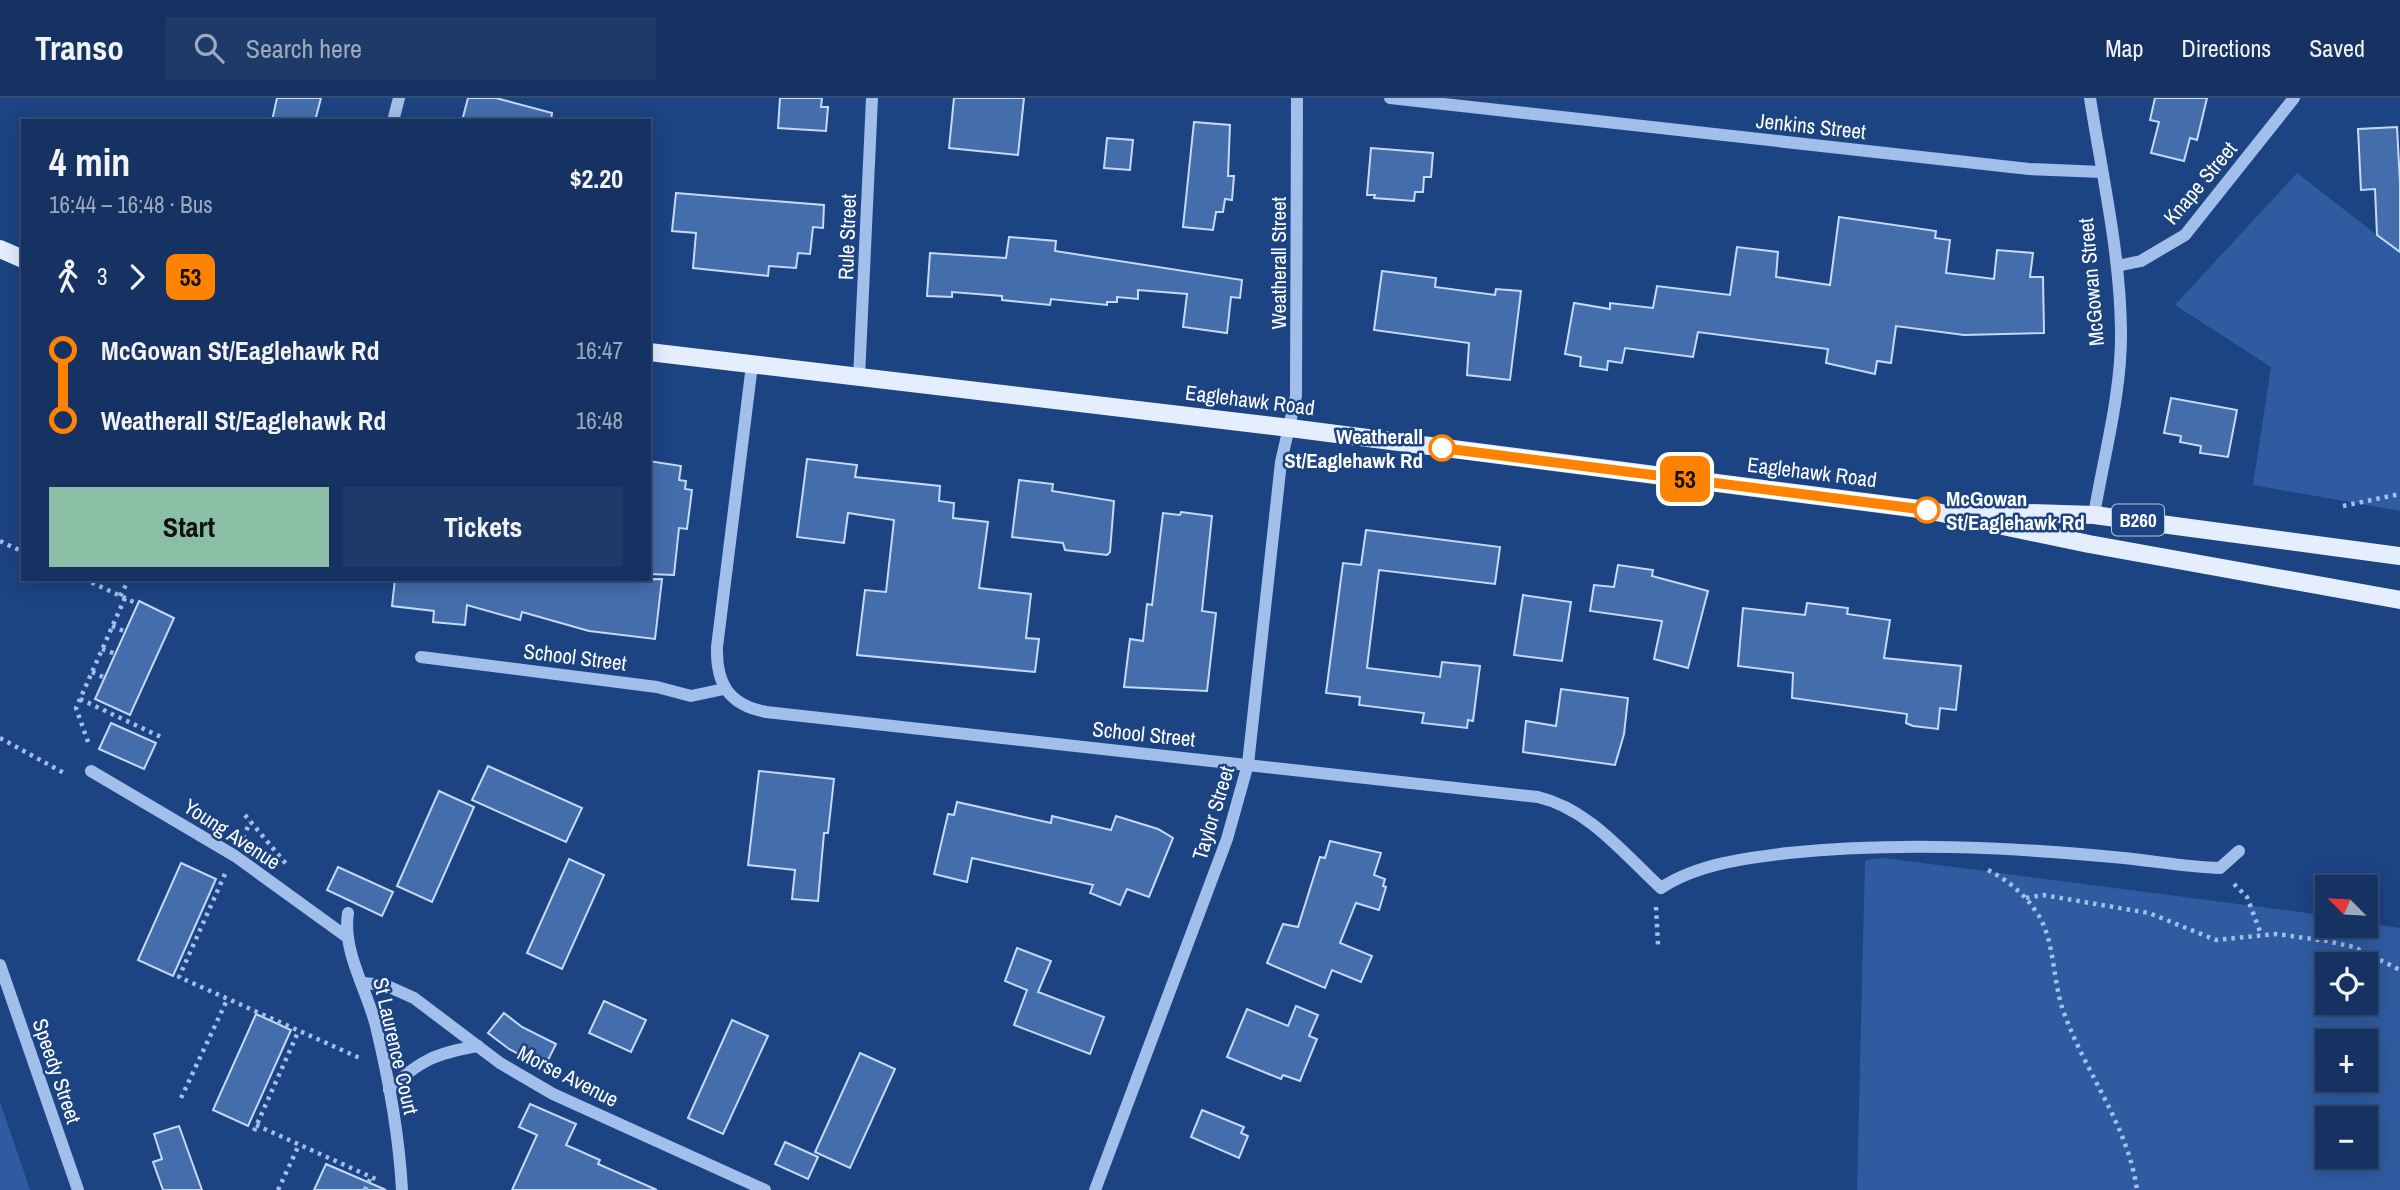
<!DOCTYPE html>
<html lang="en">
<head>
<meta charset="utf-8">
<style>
	:root { --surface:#153262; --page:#1e3a68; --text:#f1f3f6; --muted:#9daabe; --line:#344d77; --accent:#8abfa5 }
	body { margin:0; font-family:"Archivo Narrow",sans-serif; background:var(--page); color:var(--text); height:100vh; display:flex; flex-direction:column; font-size:26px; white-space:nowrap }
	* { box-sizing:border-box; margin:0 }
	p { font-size:23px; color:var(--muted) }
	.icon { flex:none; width:38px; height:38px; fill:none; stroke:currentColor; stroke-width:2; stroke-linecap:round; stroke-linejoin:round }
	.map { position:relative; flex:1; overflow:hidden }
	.sheet { position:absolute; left:21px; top:21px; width:630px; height:462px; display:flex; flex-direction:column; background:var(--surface); border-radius:0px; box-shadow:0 4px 18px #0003,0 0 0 2px var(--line) }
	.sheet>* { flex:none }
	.badge { padding:0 14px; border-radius:10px; font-size:24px; line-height:46px }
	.needle { width:46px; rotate:294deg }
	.tools { position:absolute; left:2315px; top:777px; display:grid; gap:14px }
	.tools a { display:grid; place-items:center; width:63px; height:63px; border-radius:0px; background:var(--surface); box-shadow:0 4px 18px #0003,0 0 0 2px var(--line); font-size:35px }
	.map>.badge { position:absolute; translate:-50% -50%; box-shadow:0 0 0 4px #fff }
	.legs { display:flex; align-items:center; gap:10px; height:77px; padding:0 28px; font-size:23px }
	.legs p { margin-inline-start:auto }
	.head { display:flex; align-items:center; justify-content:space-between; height:119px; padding:0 28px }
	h1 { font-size:38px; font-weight:800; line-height:52px }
	.primary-button { display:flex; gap:14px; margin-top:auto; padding:14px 28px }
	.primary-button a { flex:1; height:80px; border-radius:0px; background:var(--accent); color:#111; font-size:28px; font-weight:800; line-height:80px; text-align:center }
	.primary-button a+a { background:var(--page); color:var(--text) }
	ul { padding:0 28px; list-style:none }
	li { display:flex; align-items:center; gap:24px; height:70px; font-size:26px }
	li i { display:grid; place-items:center; width:10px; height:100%; margin:0 9px; background:currentColor }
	li i::after { content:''; width:18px; height:18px; margin:-9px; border:5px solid; border-radius:50%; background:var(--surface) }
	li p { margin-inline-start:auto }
	li:first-child i { background:linear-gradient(#0000 50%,currentColor 0) }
	li:last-child i { background:linear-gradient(currentColor 50%,#0000 0) }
	header { display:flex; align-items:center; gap:42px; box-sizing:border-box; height:98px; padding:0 35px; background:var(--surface); border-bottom:2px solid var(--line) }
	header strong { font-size:33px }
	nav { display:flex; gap:38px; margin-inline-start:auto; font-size:24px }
	.search { width:490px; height:63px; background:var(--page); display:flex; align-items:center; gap:18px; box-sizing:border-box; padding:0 24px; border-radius:0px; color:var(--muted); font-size:26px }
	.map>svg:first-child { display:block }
	.green { fill:#2f5ca1; fill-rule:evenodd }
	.building { fill:#446dab; stroke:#c6daf7; stroke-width:2 }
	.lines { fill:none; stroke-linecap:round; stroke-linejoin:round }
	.path { stroke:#a2beea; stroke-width:4.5; stroke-dasharray:3.5 5; stroke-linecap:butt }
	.minor { stroke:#a2beea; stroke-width:12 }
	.major { stroke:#e5eefe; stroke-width:18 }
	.line-1-casing { stroke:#fff; stroke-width:16 }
	.line-1 { stroke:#ff8200; stroke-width:10 }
	.stop-1-dot { fill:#fff; stroke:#ff8200; stroke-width:3.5 }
	.labels { text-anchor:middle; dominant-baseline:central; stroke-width:5; stroke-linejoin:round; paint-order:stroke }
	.shield { fill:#1c4382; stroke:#bbc7da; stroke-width:2 }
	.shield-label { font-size:19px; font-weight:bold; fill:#fff }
	.street-label { font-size:21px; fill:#fff; stroke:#1c4382 }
	.stop-label { font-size:21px; font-weight:bold; fill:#fff; stroke:#1c4382; text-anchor:end }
</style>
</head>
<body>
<header>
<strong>Transo</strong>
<div class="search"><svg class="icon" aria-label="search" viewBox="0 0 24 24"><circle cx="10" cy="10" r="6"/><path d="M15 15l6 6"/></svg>Search here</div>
<nav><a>Map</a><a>Directions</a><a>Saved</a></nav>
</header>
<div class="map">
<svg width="2400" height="1092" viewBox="0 0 2400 1092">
	<rect width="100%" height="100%" fill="#1c4382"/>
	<!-- green -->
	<g class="green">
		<polygon points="2297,75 2400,155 2400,413 2253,387 2271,269 2175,207"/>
		<path d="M1884,760L2300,814L2327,818L2328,828H2366V825L2400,830V1092H1857L1865,762ZM2366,866V905H2328V866ZM2328,943H2366V982H2328ZM2328,1020H2366V1059H2328Z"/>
		<polygon points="0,1004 30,1092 0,1092"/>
	</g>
	<!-- building -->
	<g class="building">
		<polygon points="277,0 321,0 315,23 272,23"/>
		<polygon points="468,0 496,0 552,15 551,23 462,23"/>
		<polygon points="780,0 822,0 821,9 828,9 826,33 778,30"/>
		<polygon points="954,0 1024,0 1018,57 949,50"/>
		<polygon points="2155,0 2207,0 2197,42 2190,40 2184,63 2151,55 2159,24 2150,22"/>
		<polygon points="1194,24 1230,27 1228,78 1234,78 1232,102 1225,101 1223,114 1216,114 1213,132 1183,129"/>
		<polygon points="2397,29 2400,85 2400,154 2377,137 2375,91 2361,92 2358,31"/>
		<polygon points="1107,40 1133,42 1130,72 1104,70"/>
		<polygon points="1371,50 1433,55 1431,79 1424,79 1423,94 1415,94 1414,103 1374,100 1375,97 1367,97"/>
		<polygon points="676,95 824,107 823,130 813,129 810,156 798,155 796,170 769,168 768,178 693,170 696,135 672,133"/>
		<polygon points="1839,119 1936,133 1935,140 1950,142 1946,175 1994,181 1997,152 2033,155 2030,179 2043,179 2044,235 1964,237 1896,228 1891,265 1877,263 1875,276 1826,265 1828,251 1698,234 1693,259 1625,250 1622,265 1608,263 1607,272 1580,268 1581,259 1565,256 1574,205 1610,211 1610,205 1653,210 1657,188 1730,197 1737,149 1778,154 1776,179 1830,187"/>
		<polygon points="1009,139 1056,143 1055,153 1242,182 1240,200 1231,199 1227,235 1183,229 1187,196 1138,192 1138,201 1117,199 1117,204 1107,204 1107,207 1051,201 1050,207 1002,202 1002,198 952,194 952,199 927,198 930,155 1006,160"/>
		<polygon points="1382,173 1436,180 1435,189 1495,197 1496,191 1521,193 1510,282 1467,277 1469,245 1374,232"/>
		<polygon points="2171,300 2237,312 2228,359 2200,355 2201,348 2180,344 2181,338 2164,335"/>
		<polygon points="807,361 857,367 855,379 940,388 939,403 954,405 953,420 988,424 979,490 1031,496 1026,540 1039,541 1035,574 857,557 865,492 886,494 894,422 848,415 844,445 797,439"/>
		<polygon points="649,363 681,368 679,382 686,383 685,391 692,392 687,431 679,430 674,477 649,476"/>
		<polygon points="1019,382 1053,386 1052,393 1114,403 1110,454 1107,457 1065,452 1063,445 1012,439"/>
		<polygon points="1181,414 1212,418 1202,513 1216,515 1207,593 1124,589 1130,541 1143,543 1147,506 1152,507 1163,415 1180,417"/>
		<polygon points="1366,432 1500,449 1495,486 1379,472 1367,570 1440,579 1442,564 1480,568 1473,623 1468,622 1467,630 1422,625 1424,615 1359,607 1360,599 1326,595 1343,465 1361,467"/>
		<polygon points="1618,467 1653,472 1652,478 1708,493 1688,570 1654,561 1662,523 1590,513 1594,487 1614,489"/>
		<polygon points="395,481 402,482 662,481 655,541 589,533 522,514 520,522 467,507 465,527 433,524 434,513 392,508"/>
		<polygon points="1523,497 1571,504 1562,563 1514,557"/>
		<polygon points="139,503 174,520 130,617 95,601"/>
		<polygon points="1807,505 1848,510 1847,516 1890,522 1884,560 1961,568 1956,612 1940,610 1938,631 1913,628 1906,625 1907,616 1792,600 1793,575 1738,568 1743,510 1805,517"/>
		<polygon points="1561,591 1628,600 1624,636 1615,667 1523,654 1526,623 1556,628"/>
		<polygon points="111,625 156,645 144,671 99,651"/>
		<polygon points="488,668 582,710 566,744 472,702"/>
		<polygon points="759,673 834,681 828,735 824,735 818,803 792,801 795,772 748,767"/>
		<polygon points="439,693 474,709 432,804 397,788"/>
		<polygon points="957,704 1051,725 1052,718 1111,732 1116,718 1158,731 1173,740 1149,799 1127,791 1120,807 1090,795 1093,787 972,760 967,784 934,776 948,716 954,717"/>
		<polygon points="1330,743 1381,755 1374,777 1385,781 1383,788 1386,789 1379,812 1356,805 1340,845 1372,858 1361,884 1332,872 1325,890 1267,865 1283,826 1298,829 1320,759 1325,760"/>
		<polygon points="569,761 604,777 562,871 527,855"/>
		<polygon points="181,765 216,781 173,878 138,862"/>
		<polygon points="338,769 393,794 382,818 327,792"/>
		<polygon points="1017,850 1051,863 1038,894 1104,919 1090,956 1014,927 1027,892 1005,883"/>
		<polygon points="604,903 646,922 631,954 589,935"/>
		<polygon points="1296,908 1318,917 1309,938 1317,941 1300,983 1283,977 1281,981 1227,959 1247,911 1288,928"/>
		<polygon points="504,915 522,929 556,946 544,970 509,951 488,935"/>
		<polygon points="256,916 291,932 248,1028 213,1012"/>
		<polygon points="732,922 768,938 723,1036 688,1020"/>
		<polygon points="860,955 895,971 850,1070 815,1054"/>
		<polygon points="530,1006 576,1026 566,1047 600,1062 598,1066 657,1092 512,1092 537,1037 519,1029"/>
		<polygon points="1202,1012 1244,1029 1241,1035 1248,1038 1239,1060 1191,1039"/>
		<polygon points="179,1028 202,1092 163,1092 153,1064 162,1061 154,1036"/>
		<polygon points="785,1044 818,1059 808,1081 775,1066"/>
		<polygon points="326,1066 386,1092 314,1092"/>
	</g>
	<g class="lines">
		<!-- path -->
		<g class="path">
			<polyline points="2343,408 2400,396"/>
			<polyline points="0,443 23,454"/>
			<polyline points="84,481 138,506"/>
			<polyline points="120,498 126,487"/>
			<polyline points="112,528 126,534"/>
			<polyline points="102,551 116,556"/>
			<polyline points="92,574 105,580"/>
			<polyline points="80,601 161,639"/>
			<polyline points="0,640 64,675"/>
			<polyline points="88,644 76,610 125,500"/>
			<polyline points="245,717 287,767"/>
			<polyline points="243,740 250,724"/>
			<path d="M1988,772C2009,783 2026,797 2039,818C2056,848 2052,883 2064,915C2086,976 2128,1027 2137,1092"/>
			<polyline points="225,776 179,879 362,961"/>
			<polyline points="2234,786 2247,799 2261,836"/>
			<polyline points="2026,800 2043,797 2149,815 2216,842 2276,836 2327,843 2354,849 2400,872"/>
			<polyline points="1656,809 1658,847"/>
			<polyline points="181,1000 228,900"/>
			<polyline points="256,1027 380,1083"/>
			<polyline points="254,1033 299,932"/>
			<polyline points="278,1092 299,1047"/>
			<polyline points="365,1092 371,1079"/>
		</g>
		<!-- minor -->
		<g class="minor">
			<polyline points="1390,0 2029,71 2102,74"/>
			<path d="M2090,0C2102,77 2120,154 2121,232C2122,294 2104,357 2094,417"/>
			<polyline points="393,23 399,0"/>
			<polyline points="2117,168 2141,163 2185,137 2294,0"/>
			<path d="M752,267L717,549C716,586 729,607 766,614L1538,699C1589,711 1624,756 1661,790C1697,766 1746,760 1788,755C1897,744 2005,749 2113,759C2149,762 2184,769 2220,770L2239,753"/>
			<polyline points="859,280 872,0"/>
			<polyline points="421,559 657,589 691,598 724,591"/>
			<polyline points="91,673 235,758 347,839"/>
			<path d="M348,815C342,853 367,892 376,928C389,982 399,1037 402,1092"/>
			<polyline points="0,867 78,1092"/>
			<polyline points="363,885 385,887 414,900 500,965 553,996 765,1092"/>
			<path d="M389,992C419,962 437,955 478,948"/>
			<polyline points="1095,1092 1227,741 1248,666 1281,364 1296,298 1297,0"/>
		</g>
		<!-- major -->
		<g class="major">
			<polyline points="0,151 23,161"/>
			<polyline points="649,254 1290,330 1927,412 2089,446 2400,502"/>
			<polyline points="1965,413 2094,417 2400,458"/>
		</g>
	</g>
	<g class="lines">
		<defs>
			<polyline id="line-1" points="1442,350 1927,412"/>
		</defs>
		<!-- line-1 casing -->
		<use href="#line-1" class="line-1-casing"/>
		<!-- line-1 -->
		<use href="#line-1" class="line-1"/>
	</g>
	<!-- markers -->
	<g class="stop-1-dot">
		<circle cx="1442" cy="350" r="12"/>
		<circle cx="1927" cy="412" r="12"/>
	</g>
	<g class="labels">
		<!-- shield labels -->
		<rect class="shield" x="2112" y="406.5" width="52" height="31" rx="5"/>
		<g class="shield-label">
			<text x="2138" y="422">B260</text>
		</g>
		<!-- street labels -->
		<g class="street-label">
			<text transform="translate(1811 28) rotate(6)">Jenkins Street</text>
			<text transform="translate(2200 85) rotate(-50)">Knape Street</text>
			<text transform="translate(847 139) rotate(-88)">Rule Street</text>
			<text transform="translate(1278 165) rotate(-90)">Weatherall Street</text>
			<text transform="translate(2091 184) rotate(-95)">McGowan Street</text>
			<text transform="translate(1250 302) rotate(7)">Eaglehawk Road</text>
			<text transform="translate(1812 374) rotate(7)">Eaglehawk Road</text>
			<text transform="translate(575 559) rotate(7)">School Street</text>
			<text transform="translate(1144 636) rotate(6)">School Street</text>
			<text transform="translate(1213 715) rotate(-73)">Taylor Street</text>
			<text transform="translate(232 736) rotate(33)">Young Avenue</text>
			<text transform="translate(396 948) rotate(77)">St Laurence Court</text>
			<text transform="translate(57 973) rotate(71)">Speedy Street</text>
			<text transform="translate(568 978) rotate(27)">Morse Avenue</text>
		</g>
		<!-- stop labels -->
		<g class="stop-label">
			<text x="1423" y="338">Weatherall<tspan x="1423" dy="24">St/Eaglehawk Rd</tspan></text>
			<text x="1946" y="400" text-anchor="start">McGowan<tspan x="1946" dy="24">St/Eaglehawk Rd</tspan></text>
		</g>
	</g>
</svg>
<div class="tools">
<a><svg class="needle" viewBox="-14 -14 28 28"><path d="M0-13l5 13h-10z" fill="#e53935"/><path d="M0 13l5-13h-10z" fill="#9daabe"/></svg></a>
<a><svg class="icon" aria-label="locate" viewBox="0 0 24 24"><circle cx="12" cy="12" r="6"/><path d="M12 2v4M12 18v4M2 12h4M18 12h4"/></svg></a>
<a>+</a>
<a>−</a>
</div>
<b class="badge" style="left:1685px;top:381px;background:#ff8200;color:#111">53</b>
<section class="sheet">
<div class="head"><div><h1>4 min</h1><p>16:44 – 16:48 · Bus</p></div><b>$2.20</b></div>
<div class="legs"><svg class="icon" aria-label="walk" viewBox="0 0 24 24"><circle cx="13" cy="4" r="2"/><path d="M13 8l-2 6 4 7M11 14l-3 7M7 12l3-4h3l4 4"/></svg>3<svg class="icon" aria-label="forward" viewBox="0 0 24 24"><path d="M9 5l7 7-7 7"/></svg><b class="badge" style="background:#ff8200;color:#111">53</b></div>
<ul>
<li><i style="color:#ff8200"></i><b>McGowan St/Eaglehawk Rd</b><p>16:47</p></li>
<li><i style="color:#ff8200"></i><b>Weatherall St/Eaglehawk Rd</b><p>16:48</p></li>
</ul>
<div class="primary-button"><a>Start</a><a>Tickets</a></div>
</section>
</div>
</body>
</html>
